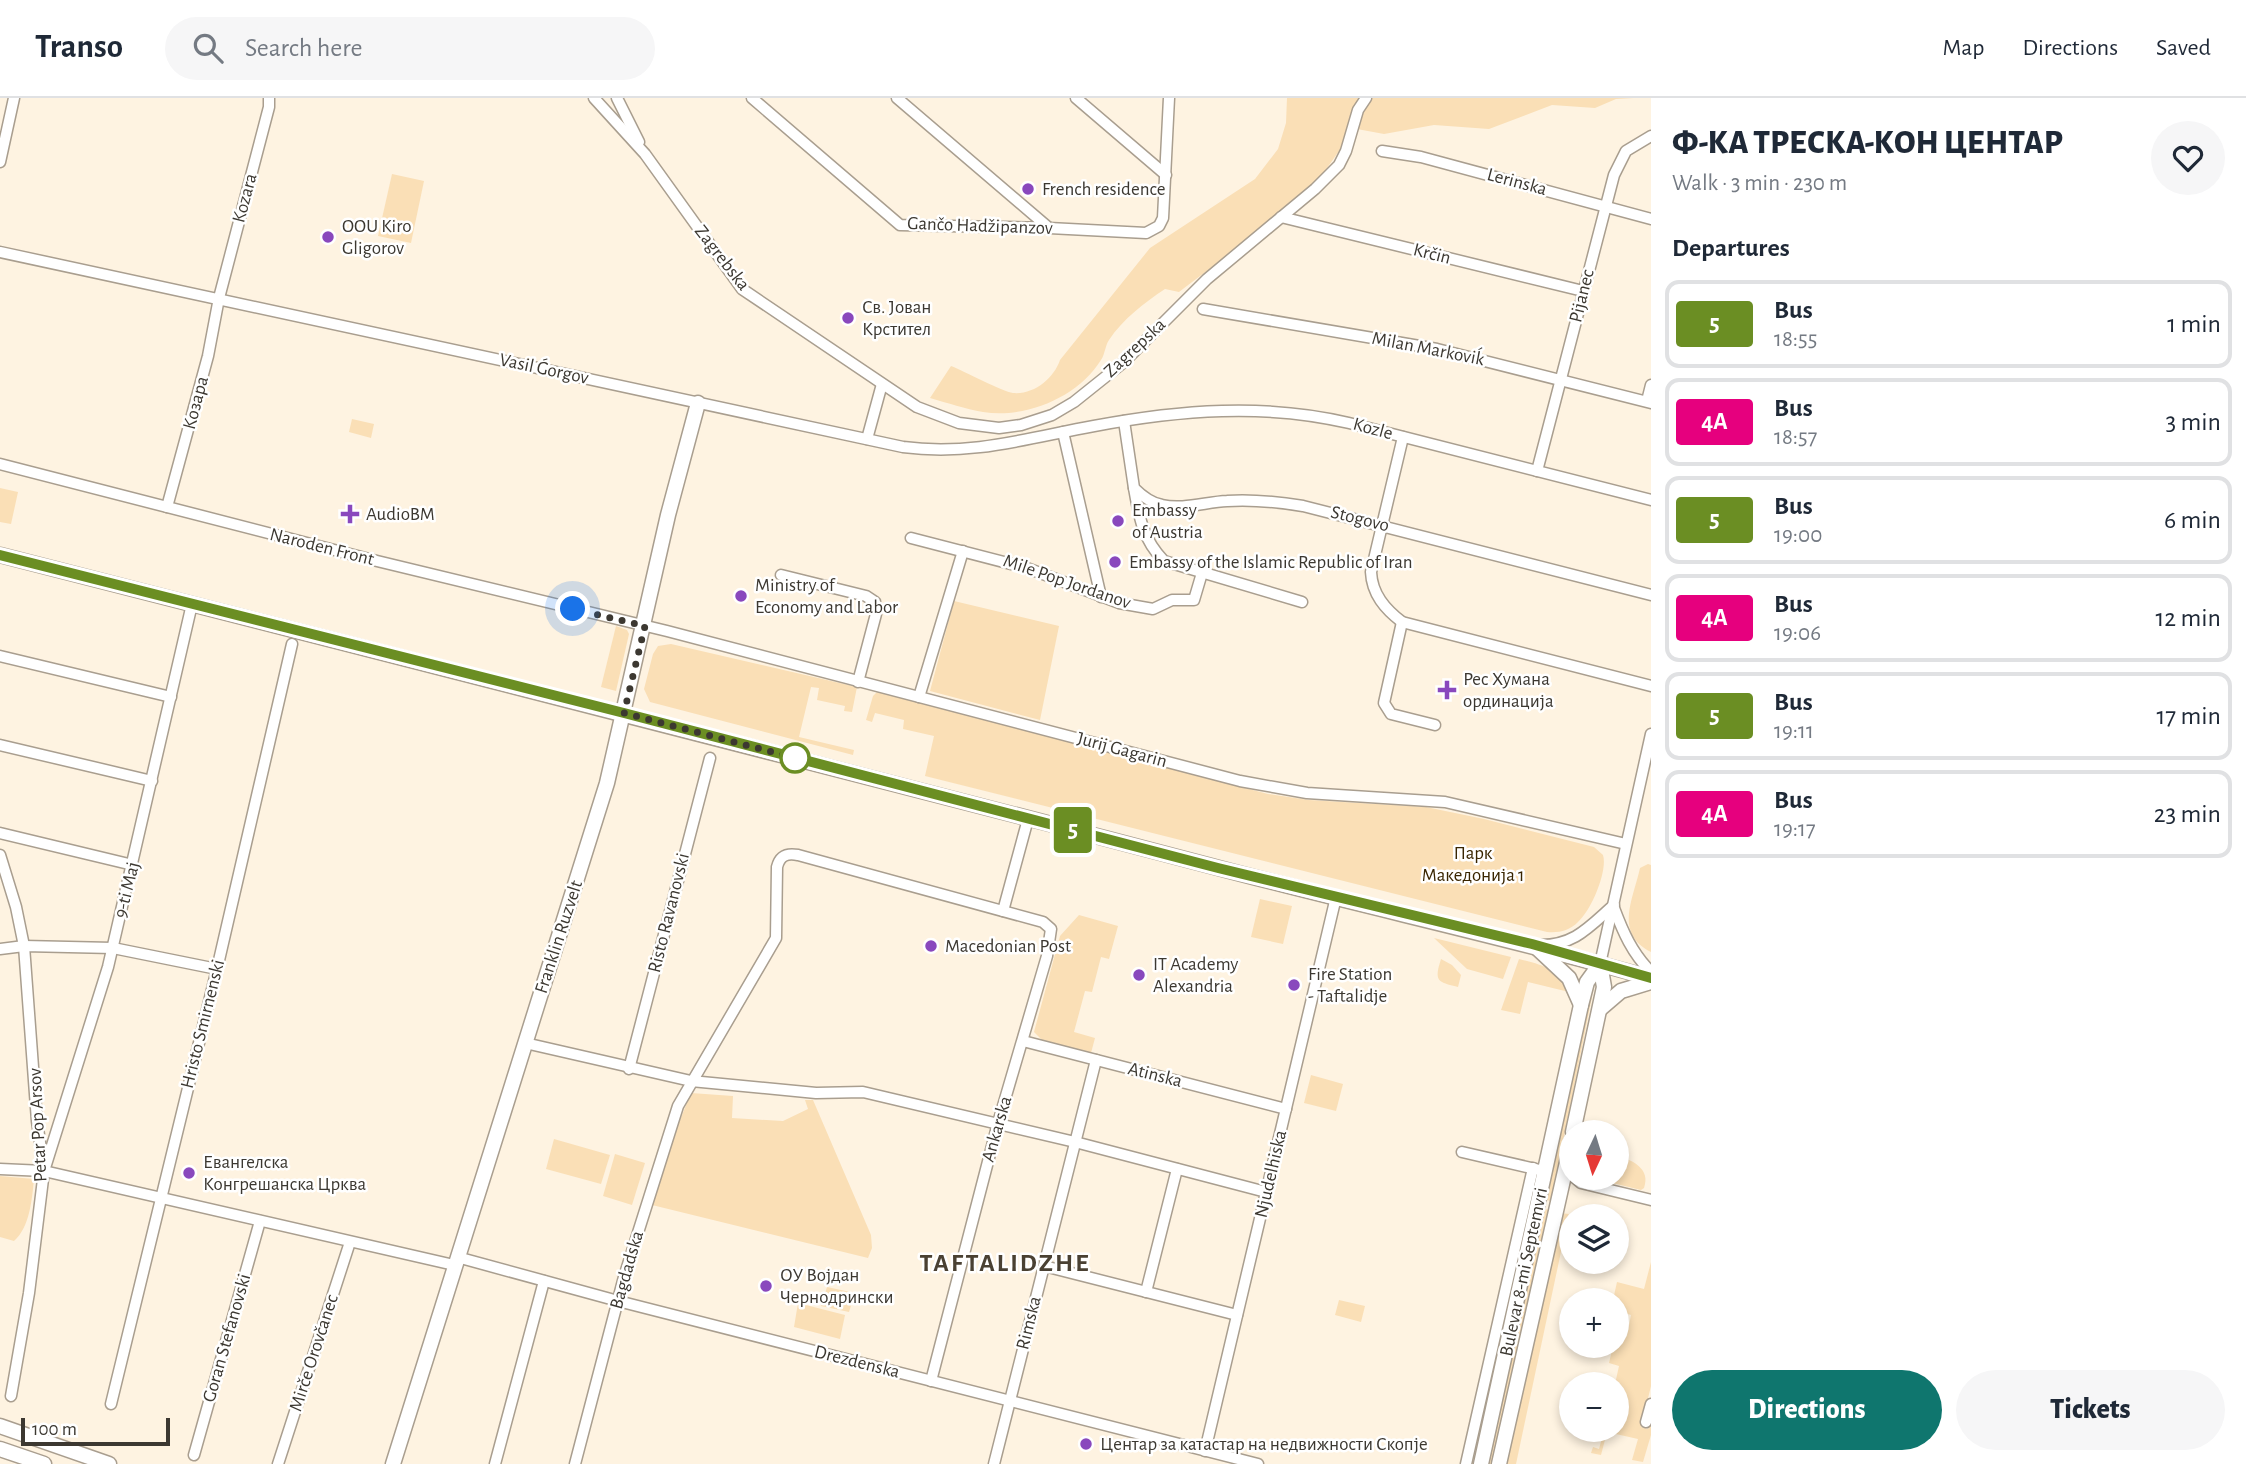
<!DOCTYPE html>
<html lang="en">
<head>
<meta charset="utf-8">
<style>
	:root { --surface:#fff; --page:#f6f6f7; --text:#1f2937; --muted:#747a83; --line:#e0e1e3; --accent:#0f766e }
	body { margin:0; font-family:"Alegreya Sans",sans-serif; background:var(--page); color:var(--text); height:100vh; display:flex; flex-direction:column; font-size:26px; white-space:nowrap }
	* { box-sizing:border-box; margin:0 }
	p { font-size:23px; color:var(--muted) }
	.icon { flex:none; width:38px; height:38px; fill:none; stroke:currentColor; stroke-width:2; stroke-linecap:round; stroke-linejoin:round }
	.map { position:relative; flex:1; overflow:hidden }
	.sheet { display:flex; flex-direction:column; background:var(--surface); width:595px }
	.sheet>* { flex:none }
	.badge { padding:0 14px; border-radius:5px; font-size:24px; line-height:46px }
	.needle { width:46px; rotate:184deg }
	.fabs { position:absolute; left:1559px; top:1022px; display:grid; gap:14px }
	.fabs a { display:grid; place-items:center; width:70px; height:70px; border-radius:50%; background:var(--surface); box-shadow:0 4px 10px #0003; font-size:35px }
	.scale { position:absolute; left:21px; bottom:18px; width:149px; box-sizing:border-box; padding-left:7px; border:4px solid #3c3831; border-top:0; font-size:19px; line-height:24px; white-space:nowrap; color:#3c3831; -webkit-text-stroke:5px #fff; paint-order:stroke }
	.you { position:absolute; width:35px; height:35px; margin:-18px; border:5px solid #fff; border-radius:50%; background:#1a73e8; box-shadow:0 0 0 10px #1a73e833 }
	.map>.badge { position:absolute; translate:-50% -50%; box-shadow:0 0 0 4px #fff }
	h2 { padding:0 21px; font-size:26px; line-height:63px }
	.round { display:grid; place-items:center; flex:none; width:74px; height:74px; border-radius:37px; background:var(--page) }
	.summary { display:flex; align-items:center; justify-content:space-between; height:119px; padding:0 21px }
	h1 { font-size:33px; font-weight:800; line-height:52px }
	.cta { display:flex; gap:14px; margin-top:auto; padding:14px 21px }
	.cta a { flex:1; height:80px; border-radius:42px; background:var(--accent); color:#fff; font-size:28px; font-weight:800; line-height:80px; text-align:center }
	.cta a+a { background:var(--page); color:var(--text) }
	ul { padding:0; list-style:none }
	li { display:flex; align-items:center; gap:21px; height:88px; margin:0 14px 10px; padding:0 7px; border:4px solid var(--line); border-radius:14px }
	li div { flex:1 }
	li b { display:block; font-size:26px }
	li em { font-style:normal }
	li .badge { min-width:77px; font-weight:700; text-align:center }
	header { display:flex; align-items:center; gap:42px; box-sizing:border-box; height:98px; padding:0 35px; background:var(--surface); border-bottom:2px solid var(--line) }
	header strong { font-size:33px }
	nav { display:flex; gap:38px; margin-inline-start:auto; font-size:24px }
	.search { width:490px; height:63px; background:var(--page); display:flex; align-items:center; gap:18px; box-sizing:border-box; padding:0 24px; border-radius:38px; color:var(--muted); font-size:26px }
	main { display:flex; flex:1; min-height:0 }
	.map>svg:first-child { display:block }
	.green { fill:#fadfb6 }
	.lines { fill:none; stroke-linecap:round; stroke-linejoin:round }
	.street-casing { stroke:#a99e8f; stroke-width:13 }
	.secondary-casing { stroke:#a99e8f; stroke-width:17 }
	.street { stroke:#fff; stroke-width:10 }
	.secondary { stroke:#fff; stroke-width:14 }
	.line-casing { stroke:#fff; stroke-width:16 }
	.line { stroke:#6b8e23; stroke-width:10 }
	.walk { stroke:#3c3831; stroke-width:7; stroke-dasharray:0 12.6 }
	.poi-dot { fill:#8948bd; stroke:#fff; stroke-width:2.5 }
	.stop-dot { fill:#fff; stroke:#6b8e23; stroke-width:3.5 }
	.labels { text-anchor:middle; dominant-baseline:central; stroke-width:5; stroke-linejoin:round; paint-order:stroke }
	.street-label { font-size:19px; fill:#3c3831; stroke:#fff }
	.poi-label { font-size:19px; fill:#3c3831; stroke:#fff; text-anchor:start }
	.park-label { font-size:19px; fill:#392500; stroke:#fff }
	.district-label { font-size:26px; font-weight:bold; letter-spacing:2px; fill:#4a4133; stroke:#fff }
</style>
</head>
<body>
<header>
<strong>Transo</strong>
<div class="search"><svg class="icon" aria-label="search" viewBox="0 0 24 24"><circle cx="10" cy="10" r="6"/><path d="M15 15l6 6"/></svg>Search here</div>
<nav><a>Map</a><a>Directions</a><a>Saved</a></nav>
</header>
<main>
<div class="map">
<svg width="1651" height="1366" viewBox="0 0 1651 1366">
	<rect width="100%" height="100%" fill="#fef3e1"/>
	<!-- green -->
	<g class="green">
		<path d="M1287,0H1634L1616,1L1595,10L1552,7L1489,31L1434,27L1384,36L1357,31C1338,50 1327,75 1307,94C1268,131 1221,161 1179,194L1165,191C1144,205 1123,221 1109,242C1105,248 1105,256 1101,262C1078,299 1026,321 983,314C965,311 948,305 930,300L951,268C964,273 1003,294 1013,295C1034,297 1054,280 1060,262L1150,150L1255,81L1278,51L1286,25Z"/>
		<polygon points="392,76 424,83 411,145 378,138"/>
		<polygon points="352,321 374,326 371,340 349,334"/>
		<polygon points="0,390 18,394 11,426 0,424"/>
		<polygon points="954,503 1059,528 1040,622 930,593"/>
		<polygon points="616,528 627,532 629,536 616,593 601,589"/>
		<polygon points="671,546 857,589 852,614 844,613 845,608 817,602 819,590 811,589 799,639 854,652 853,657 650,604 644,591 653,556 658,548"/>
		<path d="M877,594L1268,696L1309,702L1426,709L1484,721L1594,749L1603,757C1608,773 1591,813 1578,824C1569,833 1559,835 1547,834L925,678L934,638L903,631L904,622L875,615L872,624L866,622L873,598Z"/>
		<path d="M1648,766L1651,767V854C1614,835 1633,802 1640,770Z"/>
		<polygon points="1260,801 1292,808 1283,846 1251,839"/>
		<polygon points="1079,817 1118,828 1109,861 1101,859 1092,894 1085,893 1074,934 1095,940 1091,955 1042,942 1034,934 1060,838"/>
		<polygon points="1434,840 1511,859 1503,881 1467,871"/>
		<path d="M1441,861L1452,867L1461,877L1458,889C1437,884 1434,883 1441,861Z"/>
		<path d="M1519,861C1545,868 1555,869 1569,894L1528,884L1520,916L1501,912Z"/>
		<polygon points="1589,898 1592,899 1551,1103 1546,1102"/>
		<polygon points="1311,977 1343,986 1336,1013 1304,1005"/>
		<polygon points="691,995 733,998 732,1020 783,1023 808,1011 805,1002 813,1002 871,1137 872,1150 868,1160 652,1107 671,1044"/>
		<polygon points="554,1041 610,1057 601,1086 546,1071"/>
		<polygon points="615,1056 645,1065 632,1107 603,1098"/>
		<path d="M1617,1058C1633,1062 1651,1071 1644,1090L1641,1092L1592,1080H1617Z"/>
		<path d="M0,1078L34,1081C32,1101 30,1129 14,1143L0,1139Z"/>
		<polygon points="1544,1111 1550,1112 1523,1237 1517,1235"/>
		<polygon points="1560,1115 1569,1116 1516,1366 1506,1366"/>
		<polygon points="1651,1164 1651,1288 1641,1329 1648,1331 1651,1322 1651,1337 1643,1364 1632,1362 1638,1341 1607,1334 1601,1357 1591,1355 1593,1349 1599,1351 1604,1332 1617,1332 1617,1286 1615,1286 1619,1268 1609,1265 1613,1248 1617,1248 1617,1236 1627,1238 1631,1217 1617,1213 1617,1202 1613,1202 1617,1184 1644,1191"/>
		<polygon points="827,1189 855,1195 849,1214 821,1208"/>
		<polygon points="1339,1202 1365,1208 1361,1224 1335,1217"/>
		<polygon points="798,1205 845,1217 840,1241 794,1229"/>
		<polygon points="1514,1247 1520,1248 1494,1366 1488,1366"/>
	</g>
	<g class="lines">
		<defs>
			<g id="street">
				<polyline points="594,0 645,56 742,191 917,309 959,325 999,330 1021,327 1052,317 1074,304 1124,264 1207,181 1315,91 1339,67 1346,53 1358,12 1366,0"/>
				<polyline points="617,0 639,44"/>
				<polyline points="752,0 900,127 1049,130 1146,135 1159,128 1163,120 1169,0"/>
				<polyline points="897,0 1049,130"/>
				<polyline points="1076,0 1166,77"/>
				<polyline points="1382,53 1421,59 1651,121"/>
				<polyline points="0,64 14,0"/>
				<polyline points="1281,119 1583,193"/>
				<path d="M0,154L903,349C972,358 1028,340 1094,328C1179,312 1265,305 1349,325L1651,402"/>
				<polyline points="1203,211 1437,251 1651,305"/>
				<polyline points="1647,303 1651,287"/>
				<path d="M1124,323L1134,390C1142,398 1151,405 1162,407C1182,412 1206,404 1227,403C1253,401 1278,404 1303,408L1651,497"/>
				<polyline points="1063,334 1101,499"/>
				<path d="M1403,339L1371,474C1372,496 1385,511 1402,524L1651,588"/>
				<polyline points="867,341 882,286"/>
				<polyline points="0,366 377,463 667,533 1240,683 1307,695 1445,704 1626,746"/>
				<polyline points="1537,373 1614,77 1626,53 1651,38"/>
				<path d="M1134,390C1139,419 1143,442 1164,463L1302,504"/>
				<polyline points="167,409 208,258 219,200 269,9 269,0"/>
				<polyline points="911,440 1027,470 1119,505 1153,511 1172,502 1194,502 1202,475"/>
				<polyline points="781,477 866,498 875,504 876,516 858,584"/>
				<polyline points="1402,524 1384,605 1391,616 1435,627"/>
				<polyline points="0,558 171,599"/>
				<polyline points="919,599 963,453"/>
				<polyline points="0,647 152,683"/>
				<polyline points="0,735 133,767"/>
				<polyline points="0,757 16,809 24,848 37,1023 44,1073 29,1195 11,1298"/>
				<path d="M1614,810C1623,834 1632,855 1651,874"/>
				<polyline points="1003,813 1028,721"/>
				<path d="M1539,847C1574,848 1589,829 1614,807"/>
				<polyline points="0,851 24,848 113,850 217,871"/>
				<polyline points="1600,866 1651,636"/>
				<polyline points="1023,943 1286,1011"/>
				<polyline points="525,945 691,983 816,995 863,994 1075,1044 1266,1094"/>
				<polyline points="629,971 710,660"/>
				<polyline points="1462,1054 1540,1072"/>
				<polyline points="0,1071 44,1073 454,1167"/>
				<polyline points="44,1073 108,869 192,506"/>
				<polyline points="1575,1080 1581,1085 1651,1102"/>
				<polyline points="457,1159 618,1203 1258,1366"/>
				<polyline points="1044,1168 1237,1217"/>
				<polyline points="1146,1194 1177,1071"/>
				<polyline points="111,1306 217,871 292,546"/>
				<polyline points="1646,1324 1651,1306"/>
				<polyline points="1205,1353 1336,799"/>
				<polyline points="194,1357 260,1123"/>
				<polyline points="278,1366 350,1144"/>
				<polyline points="495,1366 544,1183"/>
				<path d="M575,1366L624,1179L678,1008L776,840L777,769C780,757 787,755 798,757L1043,824L1051,831L1047,858L998,1025L931,1283"/>
				<polyline points="994,1366 1096,962"/>
				<polyline points="1466,1366 1533,1070"/>
			</g>
			<g id="secondary">
				<path d="M0,457C404,560 808,662 1211,768C1357,807 1505,839 1651,880"/>
				<polyline points="1538,851 1569,880 1581,907"/>
				<polyline points="1600,911 1621,893 1651,884"/>
				<polyline points="1573,1034 1604,889 1600,866"/>
				<polyline points="0,1328 109,1366"/>
				<polyline points="0,1351 44,1366"/>
				<polyline points="393,1366 607,685 668,417 698,305"/>
				<polyline points="1481,1366 1581,907 1587,884 1600,866"/>
				<polyline points="1499,1366 1572,1042"/>
			</g>
		</defs>
		<!-- street casing -->
		<use href="#street" class="street-casing"/>
		<!-- secondary casing -->
		<use href="#secondary" class="secondary-casing"/>
		<!-- street -->
		<use href="#street" class="street"/>
		<!-- secondary -->
		<use href="#secondary" class="secondary"/>
	</g>
	<g class="lines">
		<defs>
			<polyline id="line" points="0,457 624,615 1218,770 1532,846 1651,880"/>
		</defs>
		<!-- line casing -->
		<use href="#line" class="line-casing"/>
		<!-- line -->
		<use href="#line" class="line"/>
		<!-- walk -->
		<polyline class="walk" points="573,511 645,528 624,615 795,660"/>
	</g>
	<!-- markers -->
	<g class="poi-dot">
		<circle cx="1028" cy="91" r="7"/>
		<circle cx="328" cy="139" r="7"/>
		<circle cx="848" cy="220" r="7"/>
		<path d="M346.5 405.5h7v7h7v7h-7v7h-7v-7h-7v-7h7z"/>
		<circle cx="1118" cy="423" r="7"/>
		<circle cx="1115" cy="464" r="7"/>
		<circle cx="741" cy="498" r="7"/>
		<path d="M1443.5 581.5h7v7h7v7h-7v7h-7v-7h-7v-7h7z"/>
		<circle cx="931" cy="848" r="7"/>
		<circle cx="1139" cy="877" r="7"/>
		<circle cx="1294" cy="887" r="7"/>
		<circle cx="189" cy="1075" r="7"/>
		<circle cx="766" cy="1188" r="7"/>
		<circle cx="1086" cy="1346" r="7"/>
	</g>
	<circle class="stop-dot" cx="795" cy="660" r="14"/>
	<g class="labels">
		<!-- street labels -->
		<g class="street-label">
			<text transform="translate(1517 84) rotate(15)">Lerinska</text>
			<text transform="translate(245 100) rotate(-75)">Kozara</text>
			<text transform="translate(980 128) rotate(2)">Gančo Hadžipanzov</text>
			<text transform="translate(1432 156) rotate(14)">Krčin</text>
			<text transform="translate(722 160) rotate(52)">Zagrebska</text>
			<text transform="translate(1582 198) rotate(-76)">Pijanec</text>
			<text transform="translate(1135 250) rotate(-43)">Zagrepska</text>
			<text transform="translate(1428 251) rotate(11)">Milan Markoviḱ</text>
			<text transform="translate(544 271) rotate(12)">Vasil Ǵorgov</text>
			<text transform="translate(196 305) rotate(-75)">Козара</text>
			<text transform="translate(1373 331) rotate(15)">Kozle</text>
			<text transform="translate(1360 421) rotate(14)">Stogovo</text>
			<text transform="translate(322 449) rotate(14)">Naroden Front</text>
			<text transform="translate(1067 484) rotate(19)">Mile Pop Jordanov</text>
			<text transform="translate(1122 652) rotate(15)">Jurij Gagarin</text>
			<text transform="translate(127 792) rotate(-76)">9-ti Maj</text>
			<text transform="translate(669 815) rotate(-76)">Risto Ravanovski</text>
			<text transform="translate(559 839) rotate(-72)">Franklin Ruzvelt</text>
			<text transform="translate(203 926) rotate(-76)">Hristo Smirnenski</text>
			<text transform="translate(1155 977) rotate(14)">Atinska</text>
			<text transform="translate(38 1027) rotate(-93)">Petar Pop Arsov</text>
			<text transform="translate(997 1031) rotate(-74)">Ankarska</text>
			<text transform="translate(1271 1076) rotate(-77)">Njudelhiska</text>
			<text transform="translate(627 1172) rotate(-74)">Bagdadska</text>
			<text transform="translate(1524 1174) rotate(-78)">Bulevar 8-mi Septemvri</text>
			<text transform="translate(1029 1225) rotate(-76)">Rimska</text>
			<text transform="translate(227 1240) rotate(-74)">Goran Stefanovski</text>
			<text transform="translate(314 1255) rotate(-72)">Mirče Orovčanec</text>
			<text transform="translate(857 1264) rotate(14)">Drezdenska</text>
		</g>
		<!-- poi labels -->
		<g class="poi-label">
			<text x="1042" y="91">French residence</text>
			<text x="342" y="128">OOU Kiro<tspan x="342" dy="22">Gligorov</tspan></text>
			<text x="862" y="209">Св. Јован<tspan x="862" dy="22">Крстител</tspan></text>
			<text x="1132" y="412">Embassy<tspan x="1132" dy="22">of Austria</tspan></text>
			<text x="366" y="416">AudioBM</text>
			<text x="1129" y="464">Embassy of the Islamic Republic of Iran</text>
			<text x="755" y="487">Ministry of<tspan x="755" dy="22">Economy and Labor</tspan></text>
			<text x="1463" y="581">Рес Хумана<tspan x="1463" dy="22">ординација</tspan></text>
			<text x="945" y="848">Macedonian Post</text>
			<text x="1153" y="866">IT Academy<tspan x="1153" dy="22">Alexandria</tspan></text>
			<text x="1308" y="876">Fire Station<tspan x="1308" dy="22">- Taftalidje</tspan></text>
			<text x="203" y="1064">Евангелска<tspan x="203" dy="22">Конгрешанска Црква</tspan></text>
			<text x="780" y="1177">ОУ Војдан<tspan x="780" dy="22">Чернодрински</tspan></text>
			<text x="1100" y="1346">Центар за катастар на недвижности Скопје</text>
		</g>
		<!-- park labels -->
		<g class="park-label">
			<text x="1473" y="755">Парк<tspan x="1473" dy="22">Македонија 1</tspan></text>
		</g>
		<!-- district labels -->
		<g class="district-label">
			<text x="1005" y="1165">TAFTALIDZHE</text>
		</g>
	</g>
</svg>
<div class="fabs">
<a><svg class="needle" viewBox="-14 -14 28 28"><path d="M0-13l5 13h-10z" fill="#e53935"/><path d="M0 13l5-13h-10z" fill="#747a83"/></svg></a>
<a><svg class="icon" aria-label="layers" viewBox="0 0 24 24"><path d="M12 4l9 5-9 5-9-5zM3 14l9 5 9-5"/></svg></a>
<a>+</a>
<a>−</a>
</div>
<div class="scale">100 m</div>
<div class="you" style="left:573px;top:511px"></div>
<b class="badge" style="left:1073px;top:732px;background:#6b8e23;color:#fff">5</b>
</div>
<section class="sheet">
<div class="summary"><div><h1>Ф-КА ТРЕСКА-КОН ЦЕНТАР</h1><p>Walk · 3 min · 230 m</p></div><a class="round"><svg class="icon" aria-label="heart" viewBox="0 0 24 24"><path d="M12 20l-8-8c-3-5 5-10 8-4 3-6 11-1 8 4z"/></svg></a></div>
<h2>Departures</h2>
<ul>
<li><span class="badge" style="background:#6b8e23;color:#fff">5</span><div><b>Bus</b><p>18:55</p></div><em>1 min</em></li>
<li><span class="badge" style="background:#e6007e;color:#fff">4A</span><div><b>Bus</b><p>18:57</p></div><em>3 min</em></li>
<li><span class="badge" style="background:#6b8e23;color:#fff">5</span><div><b>Bus</b><p>19:00</p></div><em>6 min</em></li>
<li><span class="badge" style="background:#e6007e;color:#fff">4A</span><div><b>Bus</b><p>19:06</p></div><em>12 min</em></li>
<li><span class="badge" style="background:#6b8e23;color:#fff">5</span><div><b>Bus</b><p>19:11</p></div><em>17 min</em></li>
<li><span class="badge" style="background:#e6007e;color:#fff">4A</span><div><b>Bus</b><p>19:17</p></div><em>23 min</em></li>
</ul>
<div class="cta"><a>Directions</a><a>Tickets</a></div>
</section>
</main>
</body>
</html>
